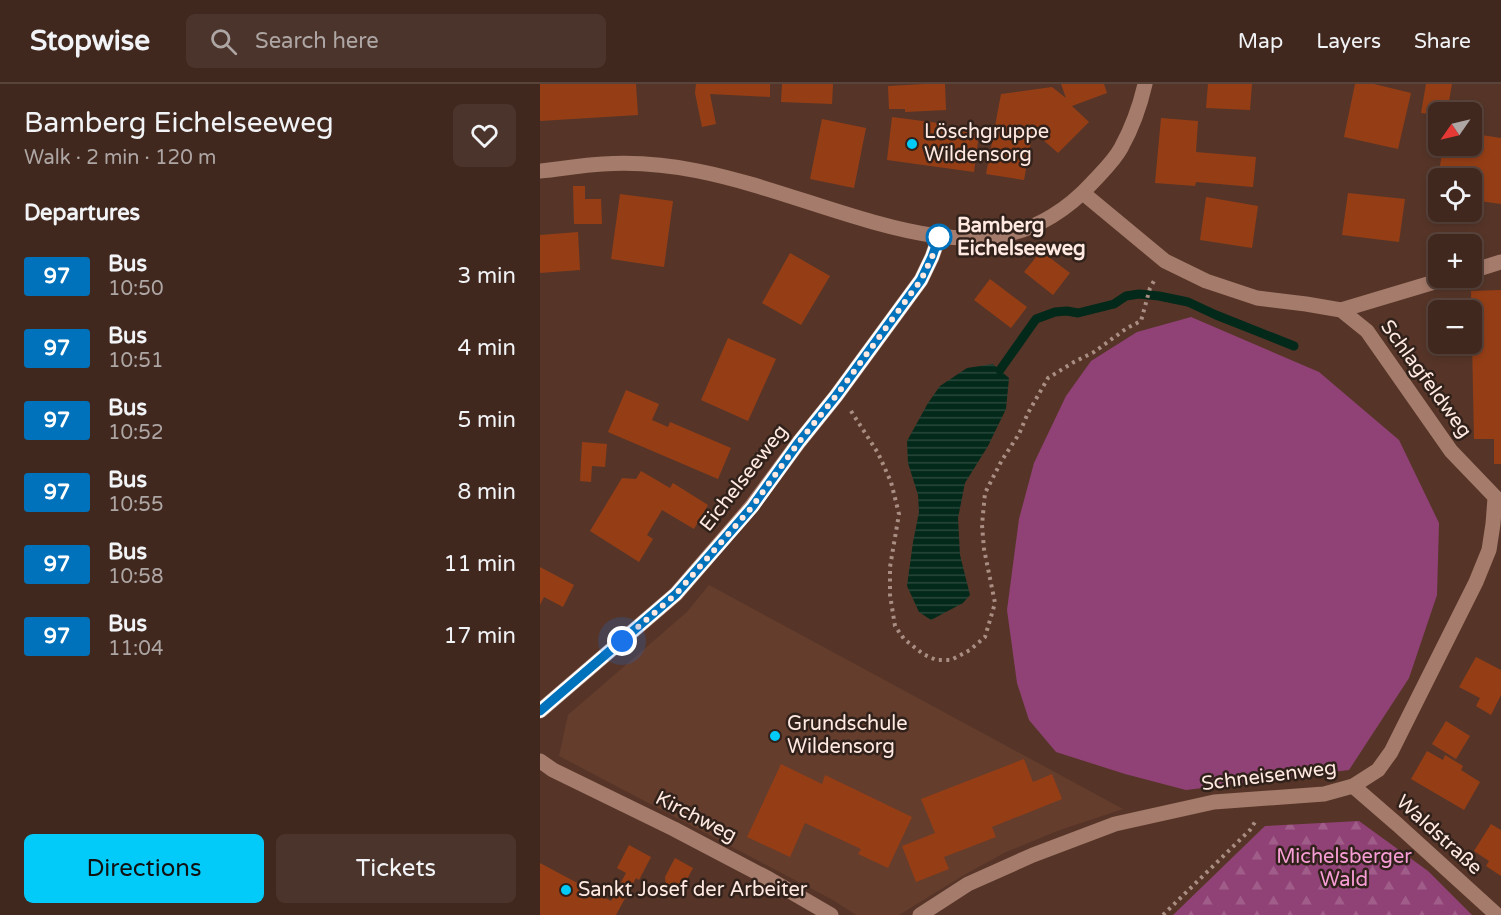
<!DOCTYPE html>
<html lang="en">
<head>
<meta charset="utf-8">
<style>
	:root { --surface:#40281e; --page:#4b342b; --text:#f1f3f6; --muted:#aea6a4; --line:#59443c; --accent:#03cbf9 }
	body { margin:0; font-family:"Varela Round",sans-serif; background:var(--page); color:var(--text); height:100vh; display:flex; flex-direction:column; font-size:22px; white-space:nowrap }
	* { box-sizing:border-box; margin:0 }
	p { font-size:20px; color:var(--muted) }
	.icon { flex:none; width:33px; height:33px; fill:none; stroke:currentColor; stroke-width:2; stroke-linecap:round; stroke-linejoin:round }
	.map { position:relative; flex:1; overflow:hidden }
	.details { display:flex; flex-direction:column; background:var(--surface); width:540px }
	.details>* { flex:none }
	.badge { padding:0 12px; border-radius:4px; font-size:21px; line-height:39px }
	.needle { width:39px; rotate:236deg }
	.buttons { position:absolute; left:888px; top:18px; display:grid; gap:12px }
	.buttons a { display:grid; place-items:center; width:54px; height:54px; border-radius:9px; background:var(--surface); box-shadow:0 3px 9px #0003,0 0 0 2px var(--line); font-size:30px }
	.you { position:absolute; width:30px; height:30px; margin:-15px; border:4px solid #fff; border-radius:50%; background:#1a73e8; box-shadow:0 0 0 9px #1a73e833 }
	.map>.badge { position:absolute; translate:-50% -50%; box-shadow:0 0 0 3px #fff }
	h2 { padding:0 24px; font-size:22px; line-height:54px }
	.round { display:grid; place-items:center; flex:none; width:63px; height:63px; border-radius:9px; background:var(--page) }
	.summary { display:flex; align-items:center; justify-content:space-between; height:102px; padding:0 24px }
	h1 { font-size:28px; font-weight:600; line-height:45px }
	.primary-button { display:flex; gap:12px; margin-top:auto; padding:12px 24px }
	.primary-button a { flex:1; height:69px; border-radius:9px; background:var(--accent); color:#111; font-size:24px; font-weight:600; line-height:69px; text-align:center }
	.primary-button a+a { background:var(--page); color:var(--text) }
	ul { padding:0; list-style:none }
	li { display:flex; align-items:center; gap:18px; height:72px; padding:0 24px }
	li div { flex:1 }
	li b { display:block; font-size:22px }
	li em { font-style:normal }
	li .badge { min-width:66px; font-weight:700; text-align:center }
	header { display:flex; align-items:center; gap:36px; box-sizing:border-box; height:84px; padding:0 30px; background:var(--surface); border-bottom:2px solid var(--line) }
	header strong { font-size:28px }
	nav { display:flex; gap:33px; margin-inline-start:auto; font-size:21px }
	.search { width:420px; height:54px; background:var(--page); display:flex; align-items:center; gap:15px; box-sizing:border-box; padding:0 21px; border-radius:9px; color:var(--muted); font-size:22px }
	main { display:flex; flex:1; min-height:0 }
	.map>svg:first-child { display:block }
	.built { fill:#643d2d }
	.green { fill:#904276 }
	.forest { fill:url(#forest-firs) }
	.water { fill:url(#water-rules) }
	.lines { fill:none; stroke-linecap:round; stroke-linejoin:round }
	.stream { stroke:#03291a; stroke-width:9 }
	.building { fill:#953e16 }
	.path { stroke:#aa8e83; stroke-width:4; stroke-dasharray:3 4.5; stroke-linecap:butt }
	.minor { stroke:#a57b6b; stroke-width:15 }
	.line-casing { stroke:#fff; stroke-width:14 }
	.line { stroke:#0072bc; stroke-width:9 }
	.walk { stroke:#ffe9e0; stroke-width:6; stroke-dasharray:0 10.8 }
	.poi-dot { fill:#03cbf9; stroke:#31211b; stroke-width:2 }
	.stop-dot { fill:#fff; stroke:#0072bc; stroke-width:3 }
	.labels { text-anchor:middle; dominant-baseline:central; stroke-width:5; stroke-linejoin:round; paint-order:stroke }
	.poi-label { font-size:20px; fill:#ffe9e0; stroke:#31211b; text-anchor:start }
	.stop-label { font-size:20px; font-weight:bold; fill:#ffe9e0; stroke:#31211b; text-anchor:start }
	.street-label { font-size:20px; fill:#ffe9e0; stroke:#31211b }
	.park-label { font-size:20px; fill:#f89ed6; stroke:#31211b }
</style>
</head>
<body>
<header>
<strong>Stopwise</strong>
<div class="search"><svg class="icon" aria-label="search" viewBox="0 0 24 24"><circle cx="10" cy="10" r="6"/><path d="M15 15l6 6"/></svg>Search here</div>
<nav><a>Map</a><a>Layers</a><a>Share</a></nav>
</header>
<main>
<section class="details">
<div class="summary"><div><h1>Bamberg Eichelseeweg</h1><p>Walk · 2 min · 120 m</p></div><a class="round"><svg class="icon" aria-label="heart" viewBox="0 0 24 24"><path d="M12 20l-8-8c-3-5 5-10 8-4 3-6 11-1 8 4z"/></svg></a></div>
<h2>Departures</h2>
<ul>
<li><span class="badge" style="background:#0072bc;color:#fff">97</span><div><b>Bus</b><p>10:50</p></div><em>3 min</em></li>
<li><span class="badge" style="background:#0072bc;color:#fff">97</span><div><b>Bus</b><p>10:51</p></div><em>4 min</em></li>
<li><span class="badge" style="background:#0072bc;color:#fff">97</span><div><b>Bus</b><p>10:52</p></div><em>5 min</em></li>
<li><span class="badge" style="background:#0072bc;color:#fff">97</span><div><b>Bus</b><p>10:55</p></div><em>8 min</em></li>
<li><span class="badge" style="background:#0072bc;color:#fff">97</span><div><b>Bus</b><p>10:58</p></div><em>11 min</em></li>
<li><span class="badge" style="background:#0072bc;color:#fff">97</span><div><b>Bus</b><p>11:04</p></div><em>17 min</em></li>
</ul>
<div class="primary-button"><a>Directions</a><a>Tickets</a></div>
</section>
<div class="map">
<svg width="961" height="831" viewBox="0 0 961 831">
	<defs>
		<pattern id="forest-firs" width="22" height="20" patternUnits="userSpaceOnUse" patternTransform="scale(1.5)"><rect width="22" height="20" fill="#904276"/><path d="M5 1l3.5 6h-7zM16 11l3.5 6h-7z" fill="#a15d89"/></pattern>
		<pattern id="water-rules" width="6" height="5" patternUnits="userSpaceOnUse" patternTransform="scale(1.5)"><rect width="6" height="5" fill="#03291a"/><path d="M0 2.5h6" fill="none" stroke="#29483b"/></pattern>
	</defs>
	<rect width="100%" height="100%" fill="#563528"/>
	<!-- built -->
	<polygon class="built" points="169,501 583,725 517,747 466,768 424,791 359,831 316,831 293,816 19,672 28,631 147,528"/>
	<!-- green -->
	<polygon class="green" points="651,233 779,288 859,356 899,439 897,511 869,594 809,686 646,706 585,690 516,668 489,636 477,599 467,526 479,435 494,379 526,312 551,277 597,248"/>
	<!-- forest -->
	<polygon class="forest" points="819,737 888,787 932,831 633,831 725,742"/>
	<!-- water -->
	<polygon class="water" points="453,280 469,294 466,325 448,362 425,399 418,434 420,471 430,511 423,519 391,536 379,528 367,502 373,458 379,428 378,411 368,379 367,357 388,319 400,302 427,284"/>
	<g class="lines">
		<!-- stream -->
		<polyline class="stream" points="460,286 496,235 515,228 527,227 538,229 574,220 586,212 599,210 619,212 648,218 676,231 754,262"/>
	</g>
	<!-- building -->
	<g class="building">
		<polygon points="0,0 96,0 98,31 0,37"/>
		<polygon points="156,0 230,0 230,13 170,10 176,40 162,43 155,9"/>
		<polygon points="242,0 293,0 292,20 241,18"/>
		<polygon points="384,0 405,0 406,26 365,28 365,25 349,25 348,2"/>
		<polygon points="521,0 564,0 567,9 532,22 549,38 518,69 493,47 484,96 446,90 461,10 512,3 526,14"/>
		<polygon points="668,0 712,0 710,26 666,24"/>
		<polygon points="815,0 834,0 871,9 858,65 804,53"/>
		<polygon points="886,0 912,0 908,23 920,25 920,28 898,28 898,31 881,29"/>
		<polygon points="352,33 398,39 397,43 439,49 434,88 347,76"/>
		<polygon points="621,34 658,37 656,68 716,73 713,103 656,98 655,102 615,99"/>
		<polygon points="282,35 326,44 314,104 270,95"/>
		<polygon points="935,50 961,54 961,120 932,116 932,94 928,94 929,90 911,87 911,84 900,82 903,62 915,62 914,70 932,72"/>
		<polygon points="33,102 45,102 45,115 61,115 62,140 34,140"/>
		<polygon points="808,109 865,115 859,158 802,151"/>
		<polygon points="80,110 133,117 124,183 71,175"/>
		<polygon points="666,113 718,122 712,164 660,156"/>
		<polygon points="38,148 40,186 0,189 0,151"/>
		<polygon points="501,167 530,189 513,211 484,188"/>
		<polygon points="250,169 290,192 261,241 222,219"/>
		<polygon points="450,195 487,223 471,244 434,216"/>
		<polygon points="961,206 961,380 954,380 954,355 934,355 931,207"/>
		<polygon points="188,254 236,275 208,337 161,316"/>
		<polygon points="86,306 119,320 112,336 128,343 130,338 191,364 178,395 68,348"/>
		<polygon points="42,358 67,360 65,383 52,382 51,398 40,397"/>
		<polygon points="101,387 130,404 133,399 168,421 154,445 122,426 107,451 113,455 99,478 50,447 82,394 96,395"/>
		<polygon points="0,483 34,501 23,523 4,513 0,521"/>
		<polygon points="936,573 961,586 961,611 951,631 936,622 940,614 919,603"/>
		<polygon points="906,637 930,652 916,675 892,660"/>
		<polygon points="887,667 903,676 905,671 923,682 921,686 940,698 924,726 871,695"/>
		<polygon points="484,675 493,698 512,690 522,715 452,743 456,753 404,773 409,785 376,798 362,762 395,749 381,715"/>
		<polygon points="241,680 282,700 285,691 372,733 348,784 318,770 321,765 265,739 250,773 207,753"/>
		<polygon points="951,740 961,746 961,792 946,782 949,777 934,767"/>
		<polygon points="89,761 111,773 99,796 96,794 76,831 0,831 0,779 71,817 86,789 77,784"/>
		<polygon points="135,774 153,784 143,803 135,807 126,803 125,793"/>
	</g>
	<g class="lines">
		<!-- path -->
		<g class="path">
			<polyline points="311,327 338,369 351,398 359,430 350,483 350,511 355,542 364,555 383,570 396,576 411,576 430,566 445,553 455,519 444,465 442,441 445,409 462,376 479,350 488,329 508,294 534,278 554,268 587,244 601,237 610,204 615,195"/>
			<polyline points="623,831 710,746 715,738"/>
		</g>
		<!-- minor -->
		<g class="minor">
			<path d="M0,87C21,85 42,81 63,80C94,78 128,81 158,87C218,99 275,122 333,138C376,150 419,159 463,151C498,145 529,124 552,99C562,88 574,77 581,64C592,44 600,22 605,0"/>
			<polyline points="543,109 625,177 666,197 717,214 766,220 801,226 827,247 911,367 961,419"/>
			<polyline points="932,187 961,178"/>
			<polyline points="801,226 908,194"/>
			<polyline points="0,627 136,510 211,423 259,358 296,312 381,196 392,173 399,153"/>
			<polyline points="0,677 13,686 134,745 229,795 291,831"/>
			<polyline points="813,702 858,741 957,831"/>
			<polyline points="380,831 428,800 493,771 575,740 674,718 784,710 813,702 838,686 851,668 936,498 949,466 953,440 955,414"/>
		</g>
	</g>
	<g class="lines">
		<defs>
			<polyline id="line" points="0,627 136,510 212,423 259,358 296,312 381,196 392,173 399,153"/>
		</defs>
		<!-- line casing -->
		<use href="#line" class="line-casing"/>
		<!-- line -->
		<use href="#line" class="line"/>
		<!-- walk -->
		<polyline class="walk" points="82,557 136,510 212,423 259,358 296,312 381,196 392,173 399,153"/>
	</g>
	<!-- markers -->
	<g class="poi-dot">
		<circle cx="372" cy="60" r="6"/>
		<circle cx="235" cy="652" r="6"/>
		<circle cx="26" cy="806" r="6"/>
	</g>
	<circle class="stop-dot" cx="399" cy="153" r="12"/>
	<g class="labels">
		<!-- poi labels -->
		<g class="poi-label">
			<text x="384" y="48">Löschgruppe<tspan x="384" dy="23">Wildensorg</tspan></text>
			<text x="247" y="640">Grundschule<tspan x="247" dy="23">Wildensorg</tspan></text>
			<text x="38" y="806">Sankt Josef der Arbeiter</text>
		</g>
		<!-- stop labels -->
		<g class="stop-label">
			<text x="417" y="142">Bamberg<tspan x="417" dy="23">Eichelseeweg</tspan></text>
		</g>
		<!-- street labels -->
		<g class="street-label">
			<text transform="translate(886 295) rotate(54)">Schlagfeldweg</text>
			<text transform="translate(204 394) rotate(-52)">Eichelseeweg</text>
			<text transform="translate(729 692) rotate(-7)">Schneisenweg</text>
			<text transform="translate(156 733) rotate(27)">Kirchweg</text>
			<text transform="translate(899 751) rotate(42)">Waldstraße</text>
		</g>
		<!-- park labels -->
		<g class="park-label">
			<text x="804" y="773">Michelsberger<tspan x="804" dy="23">Wald</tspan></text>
		</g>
	</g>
</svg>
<div class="buttons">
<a><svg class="needle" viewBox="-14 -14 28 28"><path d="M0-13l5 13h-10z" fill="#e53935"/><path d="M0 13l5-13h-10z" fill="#aea6a4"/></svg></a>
<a><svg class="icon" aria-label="locate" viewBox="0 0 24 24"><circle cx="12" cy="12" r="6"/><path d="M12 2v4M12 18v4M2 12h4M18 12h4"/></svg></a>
<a>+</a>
<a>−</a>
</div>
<div class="you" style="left:82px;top:557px"></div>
</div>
</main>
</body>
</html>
